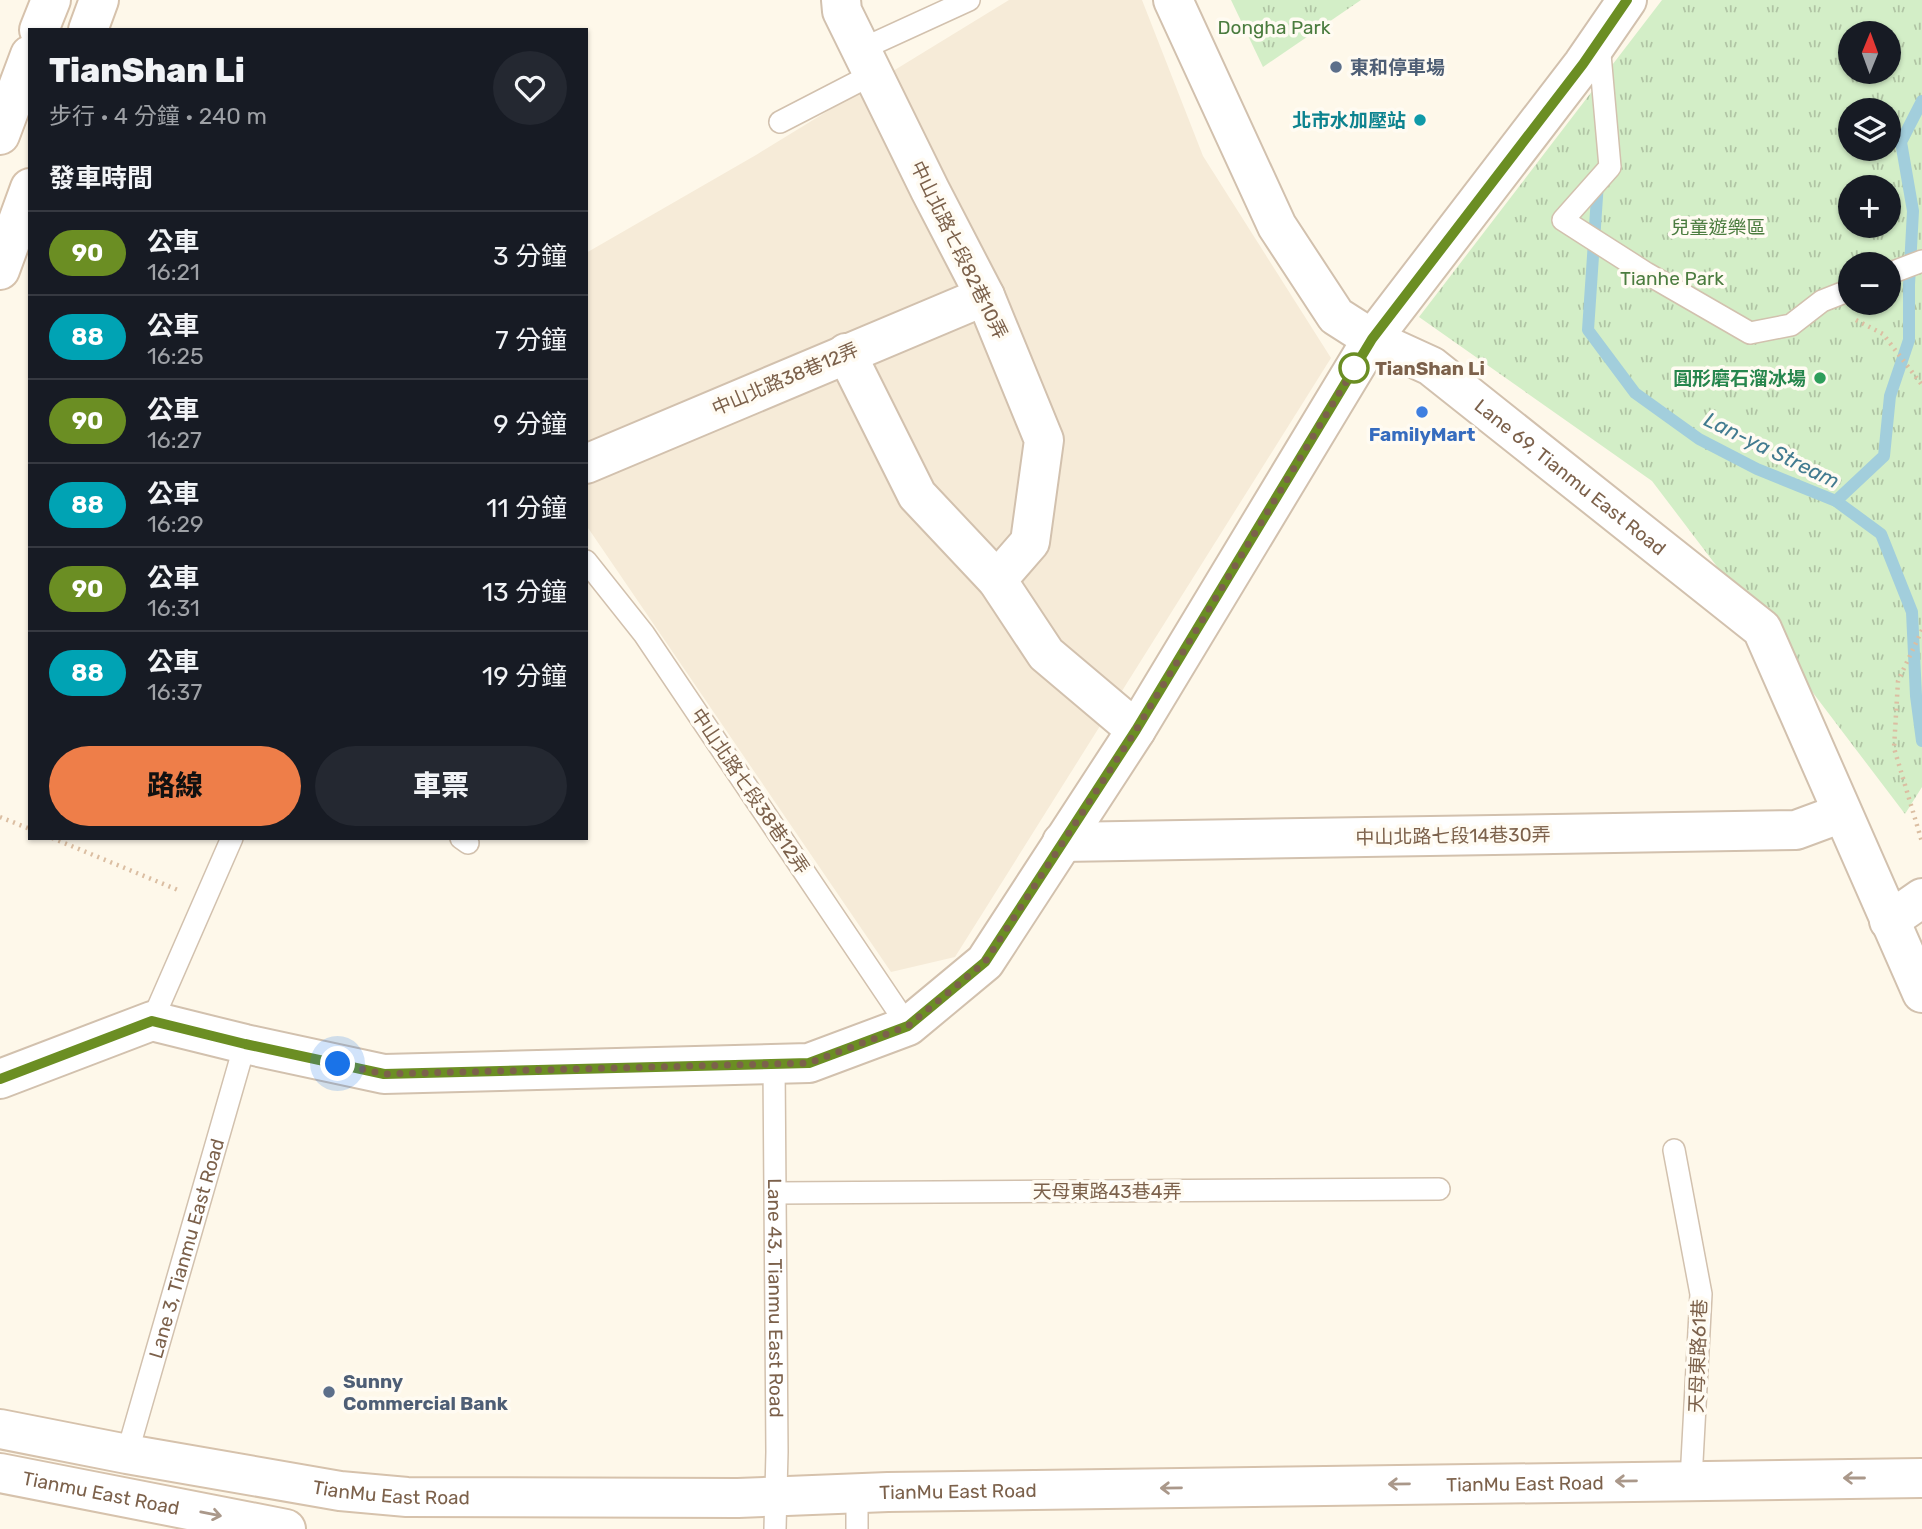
<!DOCTYPE html>
<html lang="zh-TW">
<head>
<meta charset="utf-8">
<style>
	:root { --surface:#171b24; --page:#242831; --text:#f1f3f6; --muted:#9ea1a6; --line:#363941; --accent:#ee7e49 }
	body { margin:0; font-family:Rubik,"Noto Sans TC",sans-serif; background:var(--page); color:var(--text); height:100vh; display:flex; flex-direction:column; font-size:26px; white-space:nowrap }
	* { box-sizing:border-box; margin:0 }
	p { font-size:23px; color:var(--muted) }
	.icon { flex:none; width:38px; height:38px; fill:none; stroke:currentColor; stroke-width:2; stroke-linecap:round; stroke-linejoin:round }
	.map { position:relative; flex:1; overflow:hidden }
	.panel { position:absolute; left:28px; top:28px; width:560px; height:812px; display:flex; flex-direction:column; background:var(--surface); border-radius:0px; box-shadow:0 2px 5px #0004 }
	.panel>* { flex:none }
	.badge { padding:0 14px; border-radius:23px; font-size:24px; line-height:46px }
	.needle { width:46px; rotate:1deg }
	.fabs { position:absolute; left:1838px; top:21px; display:grid; gap:14px }
	.fabs a { display:grid; place-items:center; width:63px; height:63px; border-radius:50%; background:var(--surface); box-shadow:0 2px 5px #0004; font-size:35px }
	.you { position:absolute; width:35px; height:35px; margin:-18px; border:5px solid #fff; border-radius:50%; background:#1a73e8; box-shadow:0 0 0 10px #1a73e833 }
	.map>.badge { position:absolute; translate:-50% -50%; box-shadow:0 0 0 4px #fff }
	h2 { padding:0 21px; font-size:26px; line-height:63px }
	.round { display:grid; place-items:center; flex:none; width:74px; height:74px; border-radius:37px; background:var(--page) }
	.headline { display:flex; align-items:center; justify-content:space-between; height:119px; padding:0 21px }
	h1 { font-size:33px; font-weight:800; line-height:52px }
	.button { display:flex; gap:14px; margin-top:auto; padding:14px 21px }
	.button a { flex:1; height:80px; border-radius:42px; background:var(--accent); color:#111; font-size:28px; font-weight:800; line-height:80px; text-align:center }
	.button a+a { background:var(--page); color:var(--text) }
	ul { padding:0; list-style:none }
	li { display:flex; align-items:center; gap:21px; height:84px; padding:0 21px; border-top:2px solid var(--line) }
	li div { flex:1 }
	li b { display:block; font-size:26px }
	li em { font-style:normal }
	li .badge { min-width:77px; font-weight:700; text-align:center }
	.map>svg:first-child { display:block }
	.residential { fill:#f6ebd8 }
	.park { fill:url(#park-tufts); fill-rule:evenodd }
	.lines { fill:none; stroke-linecap:round; stroke-linejoin:round }
	.stream { stroke:#a2cedc; stroke-width:12 }
	.lane-casing { stroke:#d2c1ae; stroke-width:24 }
	.street-casing { stroke:#d2c1ae; stroke-width:42 }
	.secondary-casing { stroke:#d6c2ac; stroke-width:42 }
	.path { stroke:#dbbea2; stroke-width:4.5; stroke-dasharray:2 5; stroke-linecap:butt }
	.lane { stroke:#fff; stroke-width:21 }
	.street { stroke:#fff; stroke-width:38 }
	.secondary { stroke:#fff; stroke-width:38 }
	.oneway { stroke:#aa988a }
	.line-casing { stroke:#fff; stroke-width:16 }
	.line { stroke:#6b8e23; stroke-width:10 }
	.walk { stroke:#7c614b; stroke-width:7; stroke-dasharray:0 12.6 }
	.service-dot { fill:#5c6f8a; stroke:#fffbf2; stroke-width:2.5 }
	.culture-dot { fill:#0f9aa8; stroke:#fffbf2; stroke-width:2.5 }
	.stop-dot { fill:#fff; stroke:#6b8e23; stroke-width:3.5 }
	.leisure-dot { fill:#2e9e5b; stroke:#fffbf2; stroke-width:2.5 }
	.shop-dot { fill:#3f7fe0; stroke:#fffbf2; stroke-width:2.5 }
	.labels { text-anchor:middle; dominant-baseline:central; stroke-width:7; stroke-linejoin:round; paint-order:stroke }
	.park-label { font-size:19px; fill:#4b7c3f; stroke:#fffbf2 }
	.service-label { font-size:19px; font-weight:bold; fill:#4e5e75; stroke:#fffbf2; text-anchor:start }
	.culture-label { font-size:19px; font-weight:bold; fill:#0d838f; stroke:#fffbf2; text-anchor:end }
	.street-label { font-size:19px; fill:#7c614b; stroke:#fffbf2 }
	.stop-label { font-size:19px; font-weight:bold; fill:#7c614b; stroke:#fffbf2; text-anchor:start }
	.leisure-label { font-size:19px; font-weight:bold; fill:#27864d; stroke:#fffbf2; text-anchor:end }
	.shop-label { font-size:19px; font-weight:bold; fill:#366cbe; stroke:#fffbf2 }
	.water-label { font-size:21px; font-style:italic; fill:#427b90; stroke:#fffbf2 }
</style>
</head>
<body>
<div class="map">
<svg width="1922" height="1529" viewBox="0 0 1922 1529">
	<defs>
		<pattern id="park-tufts" width="24" height="20" patternUnits="userSpaceOnUse" patternTransform="scale(1.75)"><rect width="24" height="20" fill="#d3eec7"/><path d="M3 7l-1-3M5 7V3M7 7l1-3M15 17l-1-3M17 17v-4M19 17l1-3" fill="none" stroke="#b0c4a4"/></pattern>
	</defs>
	<rect width="100%" height="100%" fill="#fef8ea"/>
	<!-- residential -->
	<polygon class="residential" points="1009,0 1142,0 1203,156 1331,358 955,957 891,972 586,525 586,253 756,155"/>
	<!-- park -->
	<g class="park">
		<polygon points="1231,0 1361,0 1263,67"/>
		<path d="M1662,0H1922V787L1905,814L1652,481L1419,317ZM1850,33H1888V72H1850ZM1850,110H1888V149H1850ZM1850,187H1888V226H1850ZM1850,264H1888V303H1850Z"/>
	</g>
	<g class="lines">
		<!-- stream -->
		<g class="stream">
			<polyline points="1598,182 1588,330 1635,393 1699,439 1757,469 1836,501 1881,534 1912,612 1916,696 1922,741"/>
			<polyline points="1836,501 1884,456 1890,396 1909,340 1909,285 1913,211 1901,142 1922,101"/>
		</g>
		<defs>
			<g id="lane">
				<polyline points="1599,43 1610,167 1563,220 1646,273 1750,333 1791,325 1822,301 1850,290"/>
				<polyline points="862,49 969,0"/>
				<polyline points="780,122 873,74"/>
				<polyline points="1888,274 1922,261"/>
				<polyline points="586,561 644,634 908,1026"/>
				<polyline points="461,838 468,843"/>
				<polyline points="152,1021 232,838"/>
				<path id="s1" d="M774,1065L777,1452L775,1529"/>
				<polyline points="1674,1150 1701,1294 1691,1480"/>
				<polyline points="776,1193 1439,1189"/>
				<path id="s2" d="M127,1454L245,1044"/>
				<polyline points="857,1493 857,1529"/>
			</g>
			<g id="street">
				<polyline points="841,0 842,11 930,190 985,296 1044,440 1030,542 997,580"/>
				<path id="s3" d="M1173,0L1277,226L1336,316L1372,339L1431,366L1762,629L1922,993"/>
				<polyline points="846,353 917,495 997,580 1046,654 1136,730"/>
				<polyline points="586,464 985,296"/>
				<polyline points="1062,842 1796,830 1842,813"/>
				<polyline points="1889,921 1922,898"/>
				<polyline points="0,1079 152,1021 245,1044 384,1074 809,1063 908,1026 985,962 1136,730 1372,339 1583,64 1627,0"/>
			</g>
			<g id="secondary">
				<polyline points="39,30 51,0"/>
				<polyline points="88,30 99,0"/>
				<polyline points="0,135 30,55"/>
				<polyline points="0,270 30,188"/>
				<path id="s4" d="M0,1429L127,1454L340,1491L407,1497L738,1498L888,1492L1922,1478"/>
				<path id="s5" d="M0,1473L286,1529"/>
			</g>
		</defs>
		<!-- lane casing -->
		<use href="#lane" class="lane-casing"/>
		<!-- street casing -->
		<use href="#street" class="street-casing"/>
		<!-- secondary casing -->
		<use href="#secondary" class="secondary-casing"/>
		<!-- path -->
		<g class="path">
			<polyline points="1856,320 1883,334 1922,385"/>
			<polyline points="1922,630 1898,681 1894,748 1922,842"/>
			<polyline points="0,817 30,829"/>
			<polyline points="52,838 178,890"/>
		</g>
		<!-- lane -->
		<use href="#lane" class="lane"/>
		<!-- street -->
		<use href="#street" class="street"/>
		<!-- secondary -->
		<use href="#secondary" class="secondary"/>
	</g>
	<!-- one-way arrows -->
	<defs><path id="oneway-shaft" d="M-6 0H5M1.5-3L5.5 0L1.5 3" fill="none" stroke-width="1.6" stroke-linecap="round" stroke-linejoin="round" transform="scale(1.75)"/></defs>
	<g class="oneway">
		<use href="#oneway-shaft" transform="translate(1854 1478) rotate(180)"/>
		<use href="#oneway-shaft" transform="translate(1626 1481) rotate(179)"/>
		<use href="#oneway-shaft" transform="translate(1399 1484) rotate(179)"/>
		<use href="#oneway-shaft" transform="translate(1171 1488) rotate(179)"/>
		<use href="#oneway-shaft" transform="translate(211 1514) rotate(11)"/>
	</g>
	<g class="lines">
		<defs>
			<polyline id="line" points="0,1079 152,1021 245,1044 384,1074 809,1063 908,1026 985,962 1136,730 1372,339 1583,64 1627,0"/>
		</defs>
		<!-- line casing -->
		<use href="#line" class="line-casing"/>
		<!-- line -->
		<use href="#line" class="line"/>
		<!-- walk -->
		<polyline class="walk" points="338,1064 384,1074 809,1063 908,1026 985,962 1136,730 1358,362 1354,368"/>
	</g>
	<!-- markers -->
	<g class="service-dot">
		<circle cx="1336" cy="67" r="7"/>
		<circle cx="329" cy="1392" r="7"/>
	</g>
	<circle class="culture-dot" cx="1420" cy="120" r="7"/>
	<circle class="stop-dot" cx="1354" cy="368" r="14"/>
	<circle class="leisure-dot" cx="1820" cy="378" r="7"/>
	<circle class="shop-dot" cx="1422" cy="412" r="7"/>
	<g class="labels">
		<!-- park labels -->
		<g class="park-label">
			<text x="1274" y="27">Dongha Park</text>
			<text x="1718" y="227">兒童遊樂區</text>
			<text x="1672" y="278">Tianhe Park</text>
		</g>
		<!-- service labels -->
		<g class="service-label">
			<text x="1350" y="67">東和停車場</text>
			<text x="343" y="1381">Sunny<tspan x="343" dy="22">Commercial Bank</tspan></text>
		</g>
		<!-- culture labels -->
		<g class="culture-label">
			<text x="1406" y="120">北市水加壓站</text>
		</g>
		<!-- street labels -->
		<g class="street-label">
			<text transform="translate(959 250) rotate(64)">中山北路七段82巷10弄</text>
			<text transform="translate(785 379) rotate(-23)">中山北路38巷12弄</text>
			<text stroke="none"><textPath href="#s3" startOffset="642">Lane 69, Tianmu East Road</textPath></text>
			<text transform="translate(750 791) rotate(56)">中山北路七段38巷12弄</text>
			<text transform="translate(1453 836) rotate(-1)">中山北路七段14巷30弄</text>
			<text x="1107" y="1191">天母東路43巷4弄</text>
			<text stroke="none"><textPath href="#s2" startOffset="214">Lane 3, Tianmu East Road</textPath></text>
			<text stroke="none"><textPath href="#s1" startOffset="233">Lane 43, Tianmu East Road</textPath></text>
			<text transform="translate(1698 1356) rotate(-88)">天母東路61巷</text>
			<text stroke="none"><textPath href="#s4" startOffset="1531">TianMu East Road</textPath></text>
			<text stroke="none"><textPath href="#s4" startOffset="397">TianMu East Road</textPath></text>
			<text stroke="none"><textPath href="#s4" startOffset="964">TianMu East Road</textPath></text>
			<text stroke="none"><textPath href="#s5" startOffset="103">Tianmu East Road</textPath></text>
		</g>
		<!-- stop labels -->
		<g class="stop-label">
			<text x="1375" y="368">TianShan Li</text>
		</g>
		<!-- leisure labels -->
		<g class="leisure-label">
			<text x="1806" y="378">圓形磨石溜冰場</text>
		</g>
		<!-- shop labels -->
		<g class="shop-label">
			<text x="1422" y="434">FamilyMart</text>
		</g>
		<!-- water labels -->
		<g class="water-label">
			<text transform="translate(1772 450) rotate(26)">Lan-ya Stream</text>
		</g>
	</g>
</svg>
<div class="fabs">
<a><svg class="needle" viewBox="-14 -14 28 28"><path d="M0-13l5 13h-10z" fill="#e53935"/><path d="M0 13l5-13h-10z" fill="#9ea1a6"/></svg></a>
<a><svg class="icon" aria-label="layers" viewBox="0 0 24 24"><path d="M12 4l9 5-9 5-9-5zM3 14l9 5 9-5"/></svg></a>
<a>+</a>
<a>−</a>
</div>
<div class="you" style="left:338px;top:1064px"></div>
<section class="panel">
<div class="headline"><div><h1>TianShan Li</h1><p>步行 · 4 分鐘 · 240 m</p></div><a class="round"><svg class="icon" aria-label="heart" viewBox="0 0 24 24"><path d="M12 20l-8-8c-3-5 5-10 8-4 3-6 11-1 8 4z"/></svg></a></div>
<h2>發車時間</h2>
<ul>
<li><span class="badge" style="background:#6b8e23;color:#fff">90</span><div><b>公車</b><p>16:21</p></div><em>3 分鐘</em></li>
<li><span class="badge" style="background:#00a3b4;color:#fff">88</span><div><b>公車</b><p>16:25</p></div><em>7 分鐘</em></li>
<li><span class="badge" style="background:#6b8e23;color:#fff">90</span><div><b>公車</b><p>16:27</p></div><em>9 分鐘</em></li>
<li><span class="badge" style="background:#00a3b4;color:#fff">88</span><div><b>公車</b><p>16:29</p></div><em>11 分鐘</em></li>
<li><span class="badge" style="background:#6b8e23;color:#fff">90</span><div><b>公車</b><p>16:31</p></div><em>13 分鐘</em></li>
<li><span class="badge" style="background:#00a3b4;color:#fff">88</span><div><b>公車</b><p>16:37</p></div><em>19 分鐘</em></li>
</ul>
<div class="button"><a>路線</a><a>車票</a></div>
</section>
</div>
</body>
</html>
